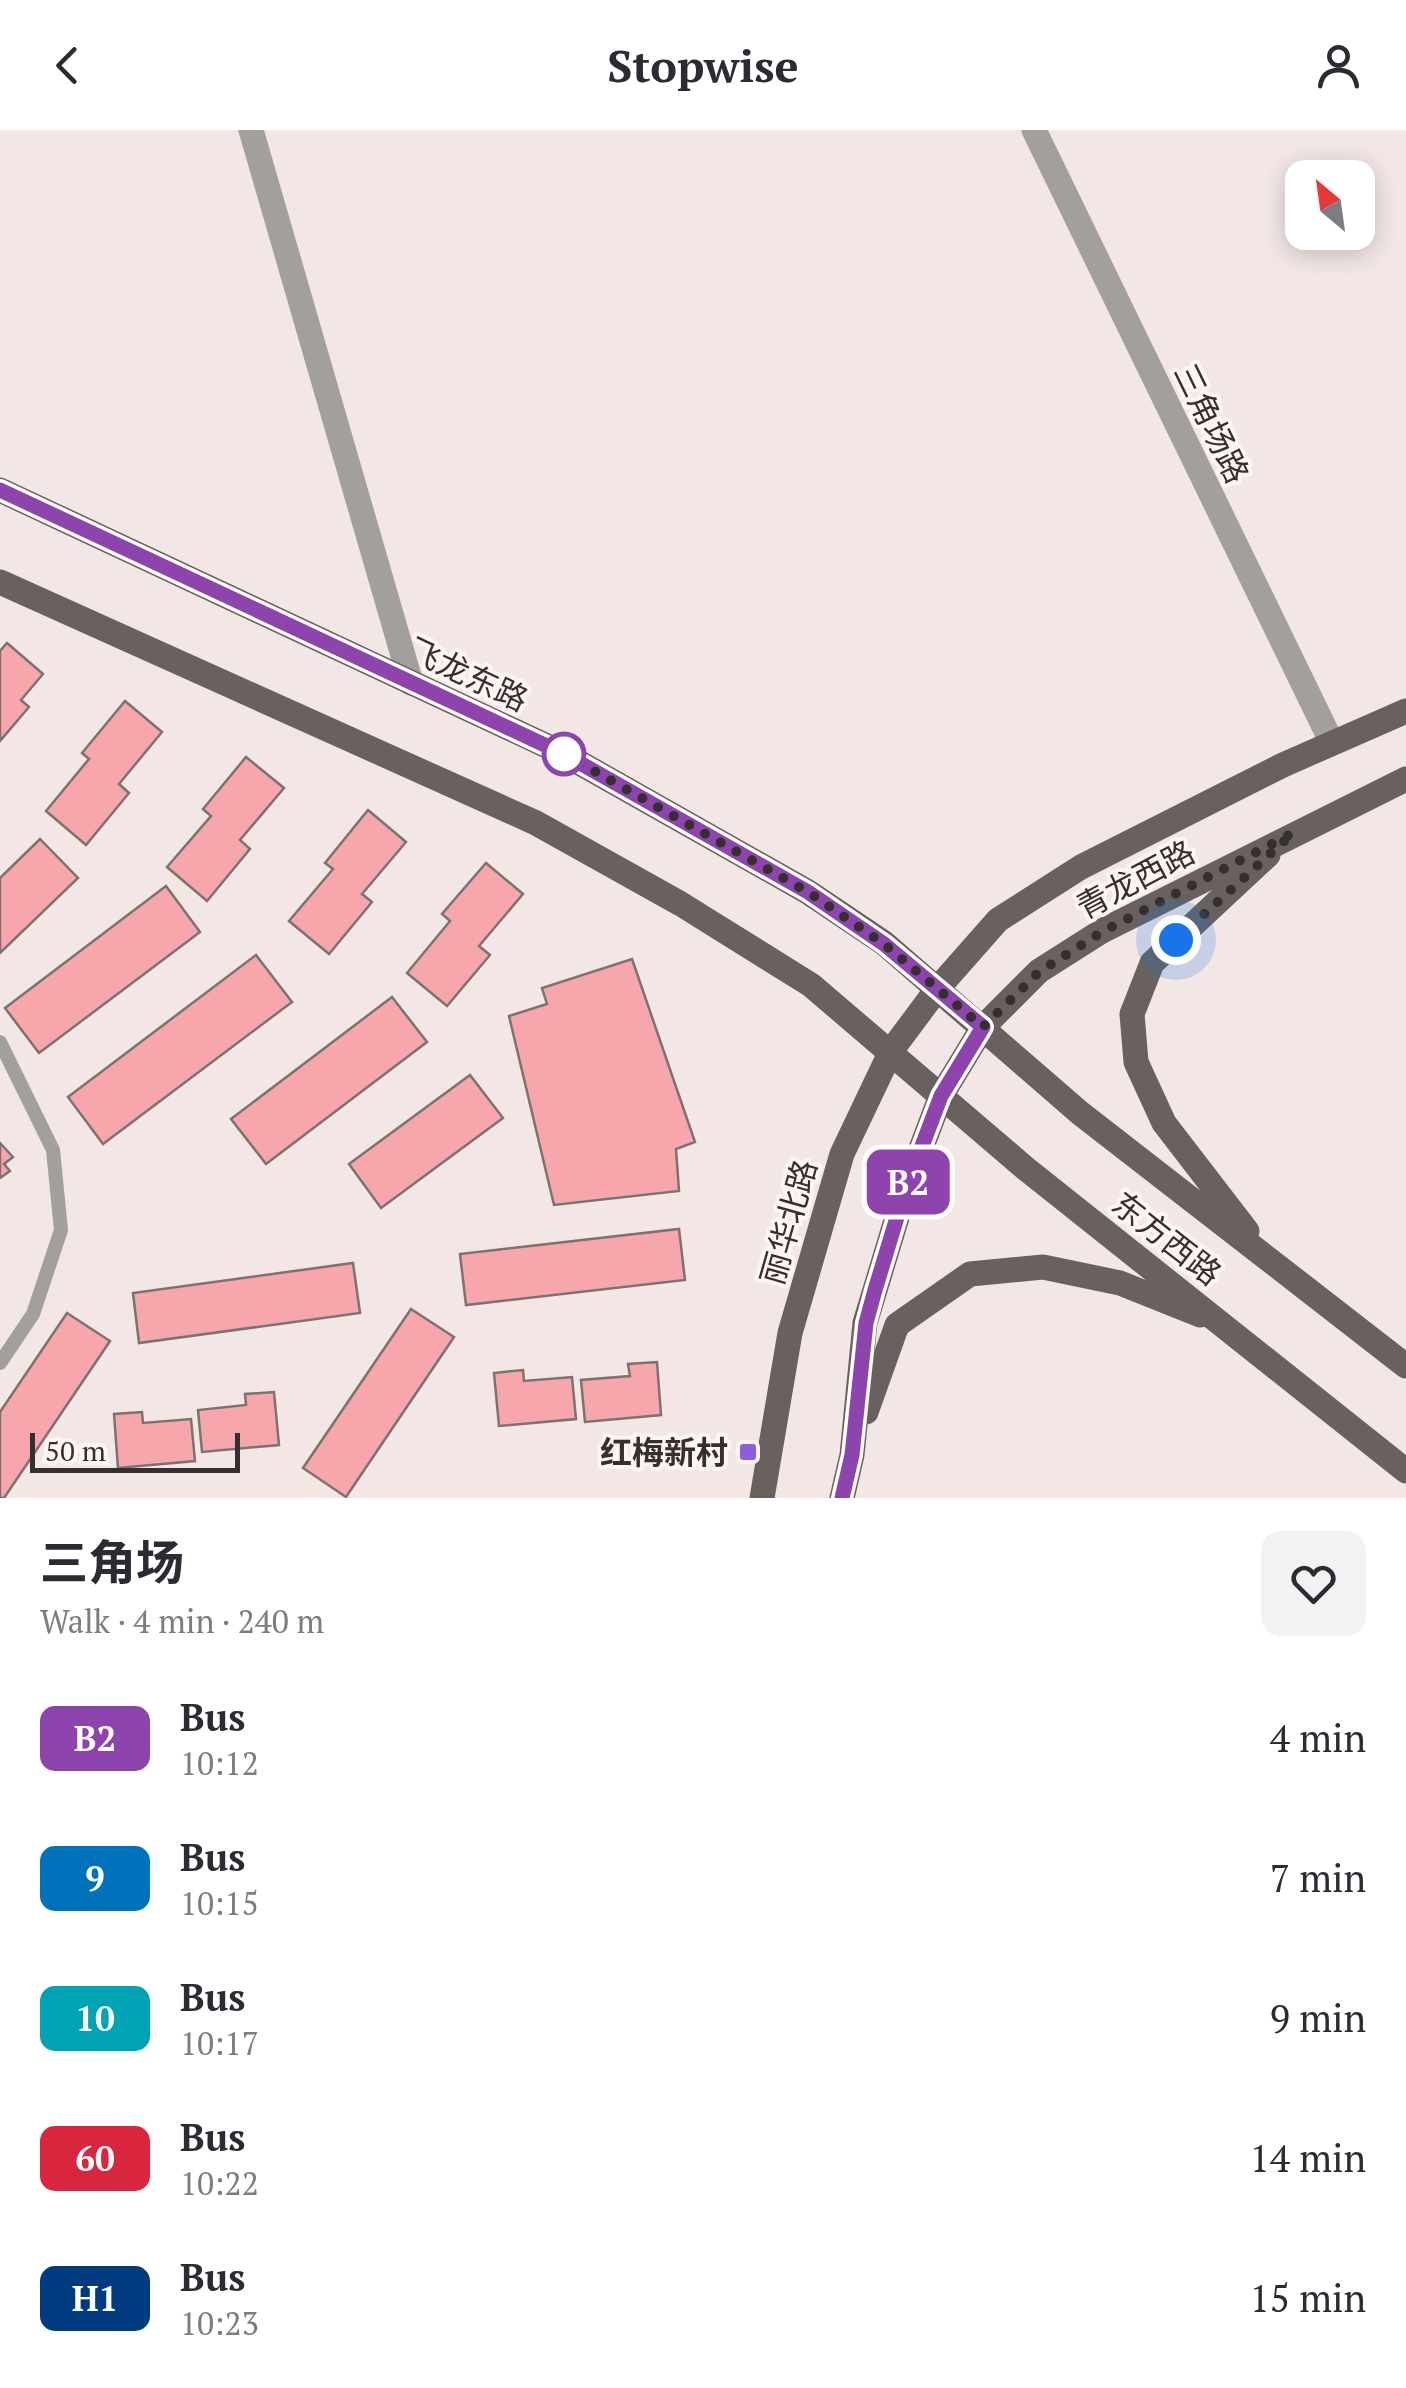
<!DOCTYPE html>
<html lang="en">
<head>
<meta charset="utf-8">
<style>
	:root { --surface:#fff; --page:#f2f2f3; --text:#2b2b33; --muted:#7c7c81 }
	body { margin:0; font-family:"PT Serif","Noto Sans SC",serif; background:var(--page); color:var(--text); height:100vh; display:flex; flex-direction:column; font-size:38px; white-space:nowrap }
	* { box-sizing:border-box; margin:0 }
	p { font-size:32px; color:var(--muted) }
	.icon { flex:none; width:55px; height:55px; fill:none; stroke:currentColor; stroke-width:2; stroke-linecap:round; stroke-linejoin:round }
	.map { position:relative; height:1368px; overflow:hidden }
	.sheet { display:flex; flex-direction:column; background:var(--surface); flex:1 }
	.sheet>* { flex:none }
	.badge { padding:0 20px; border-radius:15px; font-size:35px; line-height:65px }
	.needle { width:65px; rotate:331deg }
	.controls { position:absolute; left:1285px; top:30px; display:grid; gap:20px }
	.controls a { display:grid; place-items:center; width:90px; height:90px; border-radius:20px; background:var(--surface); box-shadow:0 5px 25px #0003; font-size:50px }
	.scale { position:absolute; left:30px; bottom:25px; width:210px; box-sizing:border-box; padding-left:10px; border:5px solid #35302f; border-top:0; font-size:28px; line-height:35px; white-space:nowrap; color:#35302f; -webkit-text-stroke:8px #fef5f2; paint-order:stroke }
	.you { position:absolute; width:50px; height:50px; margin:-25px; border:8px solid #fff; border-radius:50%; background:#1a73e8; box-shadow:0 0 0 15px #1a73e833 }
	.map>.badge { position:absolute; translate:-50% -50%; box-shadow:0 0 0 5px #fff }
	.round { display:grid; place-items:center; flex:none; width:105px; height:105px; border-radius:20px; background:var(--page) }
	.headline { display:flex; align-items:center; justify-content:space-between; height:170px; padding:0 40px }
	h1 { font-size:48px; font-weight:700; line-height:75px }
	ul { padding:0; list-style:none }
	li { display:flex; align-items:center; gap:30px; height:140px; padding:0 40px }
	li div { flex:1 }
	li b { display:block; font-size:38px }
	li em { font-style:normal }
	li .badge { min-width:110px; font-weight:700; text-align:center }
	header { display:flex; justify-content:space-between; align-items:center; height:130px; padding:0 40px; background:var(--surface); font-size:45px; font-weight:700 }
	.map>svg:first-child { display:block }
	.building { fill:#f7a6ab; stroke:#7c7272; stroke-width:2.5 }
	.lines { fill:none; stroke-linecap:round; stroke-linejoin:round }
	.lane { stroke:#a39f9c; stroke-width:14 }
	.street { stroke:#a39f9c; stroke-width:25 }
	.primary { stroke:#68615d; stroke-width:25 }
	.line-casing { stroke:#fff; stroke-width:22 }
	.line { stroke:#8e44ad; stroke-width:15 }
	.walk { stroke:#35302f; stroke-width:10; stroke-dasharray:0 18 }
	.stop-dot { fill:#fff; stroke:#8e44ad; stroke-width:5 }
	.poi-dot { fill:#8c5fd8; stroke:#fef5f2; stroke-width:4 }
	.labels { text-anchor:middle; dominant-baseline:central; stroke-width:8; stroke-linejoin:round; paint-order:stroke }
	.street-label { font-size:32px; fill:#35302f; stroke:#fef5f2 }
	.poi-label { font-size:32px; font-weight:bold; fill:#35302f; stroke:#fef5f2; text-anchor:end }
</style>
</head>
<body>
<header><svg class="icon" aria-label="back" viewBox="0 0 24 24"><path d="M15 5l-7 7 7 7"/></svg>Stopwise<svg class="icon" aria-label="person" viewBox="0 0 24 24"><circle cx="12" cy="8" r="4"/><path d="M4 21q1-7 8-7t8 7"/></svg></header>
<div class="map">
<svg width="1406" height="1368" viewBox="0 0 1406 1368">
	<rect width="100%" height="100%" fill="#f2e7e4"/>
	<!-- building -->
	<g class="building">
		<polygon points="7,513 43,544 21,570 29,577 0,611 0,521"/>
		<polygon points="125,571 162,602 119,654 129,663 86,715 46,681 89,629 82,623"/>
		<polygon points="246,627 284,658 240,710 250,719 207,771 167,737 211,686 203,679"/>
		<polygon points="368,680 406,712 362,764 372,772 329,824 289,791 333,739 325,733"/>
		<polygon points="40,709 78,748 0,823 0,748"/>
		<polygon points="486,733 523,764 479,816 490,825 447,876 407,843 450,791 442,784"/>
		<polygon points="166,756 200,802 39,923 5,878"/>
		<polygon points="256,825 292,872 103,1014 68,967"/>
		<polygon points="632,829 695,1012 676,1019 679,1061 554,1075 509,886 547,874 542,858"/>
		<polygon points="392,867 427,912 266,1034 231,989"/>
		<polygon points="470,945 503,988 381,1078 349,1034"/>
		<polygon points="0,1013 13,1027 4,1034 10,1041 0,1048"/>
		<polygon points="679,1099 685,1150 466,1175 460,1124"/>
		<polygon points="353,1133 360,1183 139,1213 133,1163"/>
		<polygon points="411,1179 454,1207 346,1367 303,1338"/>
		<polygon points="67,1183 110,1211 4,1368 0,1368 0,1282"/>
		<polygon points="657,1232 661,1285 585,1292 581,1250 630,1246 628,1234"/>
		<polygon points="523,1240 524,1251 572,1247 576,1289 499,1296 494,1243"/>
		<polygon points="274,1262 279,1315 202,1322 198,1280 246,1275 245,1264"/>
		<polygon points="142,1282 143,1293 191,1289 195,1331 118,1338 114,1284"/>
	</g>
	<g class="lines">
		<!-- lane -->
		<polyline class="lane" points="0,912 53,1020 61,1100 33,1184 0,1233"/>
		<!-- street -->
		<g class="street">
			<polyline points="251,0 411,553"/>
			<polyline points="1034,0 1332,613"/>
		</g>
		<!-- primary -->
		<g class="primary">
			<polyline points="0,360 564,624 808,762 884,813 1080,983 1406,1236"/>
			<polyline points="0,452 536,693 681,774 811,855 1025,1038 1406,1341"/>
			<polyline points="1247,1101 1164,993 1136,932 1132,884 1152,833 1268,725"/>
			<polyline points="866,1282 897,1195 970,1144 1043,1137 1120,1153 1200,1185"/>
			<polyline points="762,1368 790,1203 842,1024 891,921 938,858 998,790 1081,737 1283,635 1406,581"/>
			<polyline points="842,1368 852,1325 865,1193 905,1061 941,966 983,897 1039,841 1102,801 1406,649"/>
		</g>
	</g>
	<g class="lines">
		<defs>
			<polyline id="line" points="0,360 564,624 808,762 884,814 983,897 941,966 905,1061 875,1160 866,1193 852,1325 842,1368"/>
		</defs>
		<!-- line casing -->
		<use href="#line" class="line-casing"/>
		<!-- line -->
		<use href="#line" class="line"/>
		<!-- walk -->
		<polyline class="walk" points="564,624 808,762 884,814 983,897 1039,842 1102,802 1293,703 1176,810"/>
	</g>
	<!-- markers -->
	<circle class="stop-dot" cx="564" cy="624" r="20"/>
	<rect class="poi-dot" x="738" y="1312" width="20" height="20" rx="5"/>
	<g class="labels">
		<!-- street labels -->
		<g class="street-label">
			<text transform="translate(1212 293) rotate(64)">三角场路</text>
			<text transform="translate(468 544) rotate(25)">飞龙东路</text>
			<text transform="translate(1135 749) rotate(-28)">青龙西路</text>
			<text transform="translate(788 1092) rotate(-74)">丽华北路</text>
			<text transform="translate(1167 1108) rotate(38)">东方西路</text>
		</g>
		<!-- poi labels -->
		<g class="poi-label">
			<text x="728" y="1322">红梅新村</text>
		</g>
	</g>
</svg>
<div class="controls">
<a><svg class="needle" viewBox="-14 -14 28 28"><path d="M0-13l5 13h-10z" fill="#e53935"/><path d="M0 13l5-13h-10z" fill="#7c7c81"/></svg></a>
</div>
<div class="scale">50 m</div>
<div class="you" style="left:1176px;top:810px"></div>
<b class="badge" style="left:908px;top:1052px;background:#8e44ad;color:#fff">B2</b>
</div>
<section class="sheet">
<div class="headline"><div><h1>三角场</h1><p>Walk · 4 min · 240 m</p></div><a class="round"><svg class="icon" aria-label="heart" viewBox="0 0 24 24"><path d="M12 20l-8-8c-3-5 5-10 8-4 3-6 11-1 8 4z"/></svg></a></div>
<ul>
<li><span class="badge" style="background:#8e44ad;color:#fff">B2</span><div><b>Bus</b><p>10:12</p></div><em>4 min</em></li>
<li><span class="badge" style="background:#0072bc;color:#fff">9</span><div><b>Bus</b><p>10:15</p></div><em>7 min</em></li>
<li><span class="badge" style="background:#00a3b4;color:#fff">10</span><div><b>Bus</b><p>10:17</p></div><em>9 min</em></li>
<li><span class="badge" style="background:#d7263d;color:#fff">60</span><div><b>Bus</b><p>10:22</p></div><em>14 min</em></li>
<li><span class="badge" style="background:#003b80;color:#fff">H1</span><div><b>Bus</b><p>10:23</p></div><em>15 min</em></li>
</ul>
</section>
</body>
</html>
